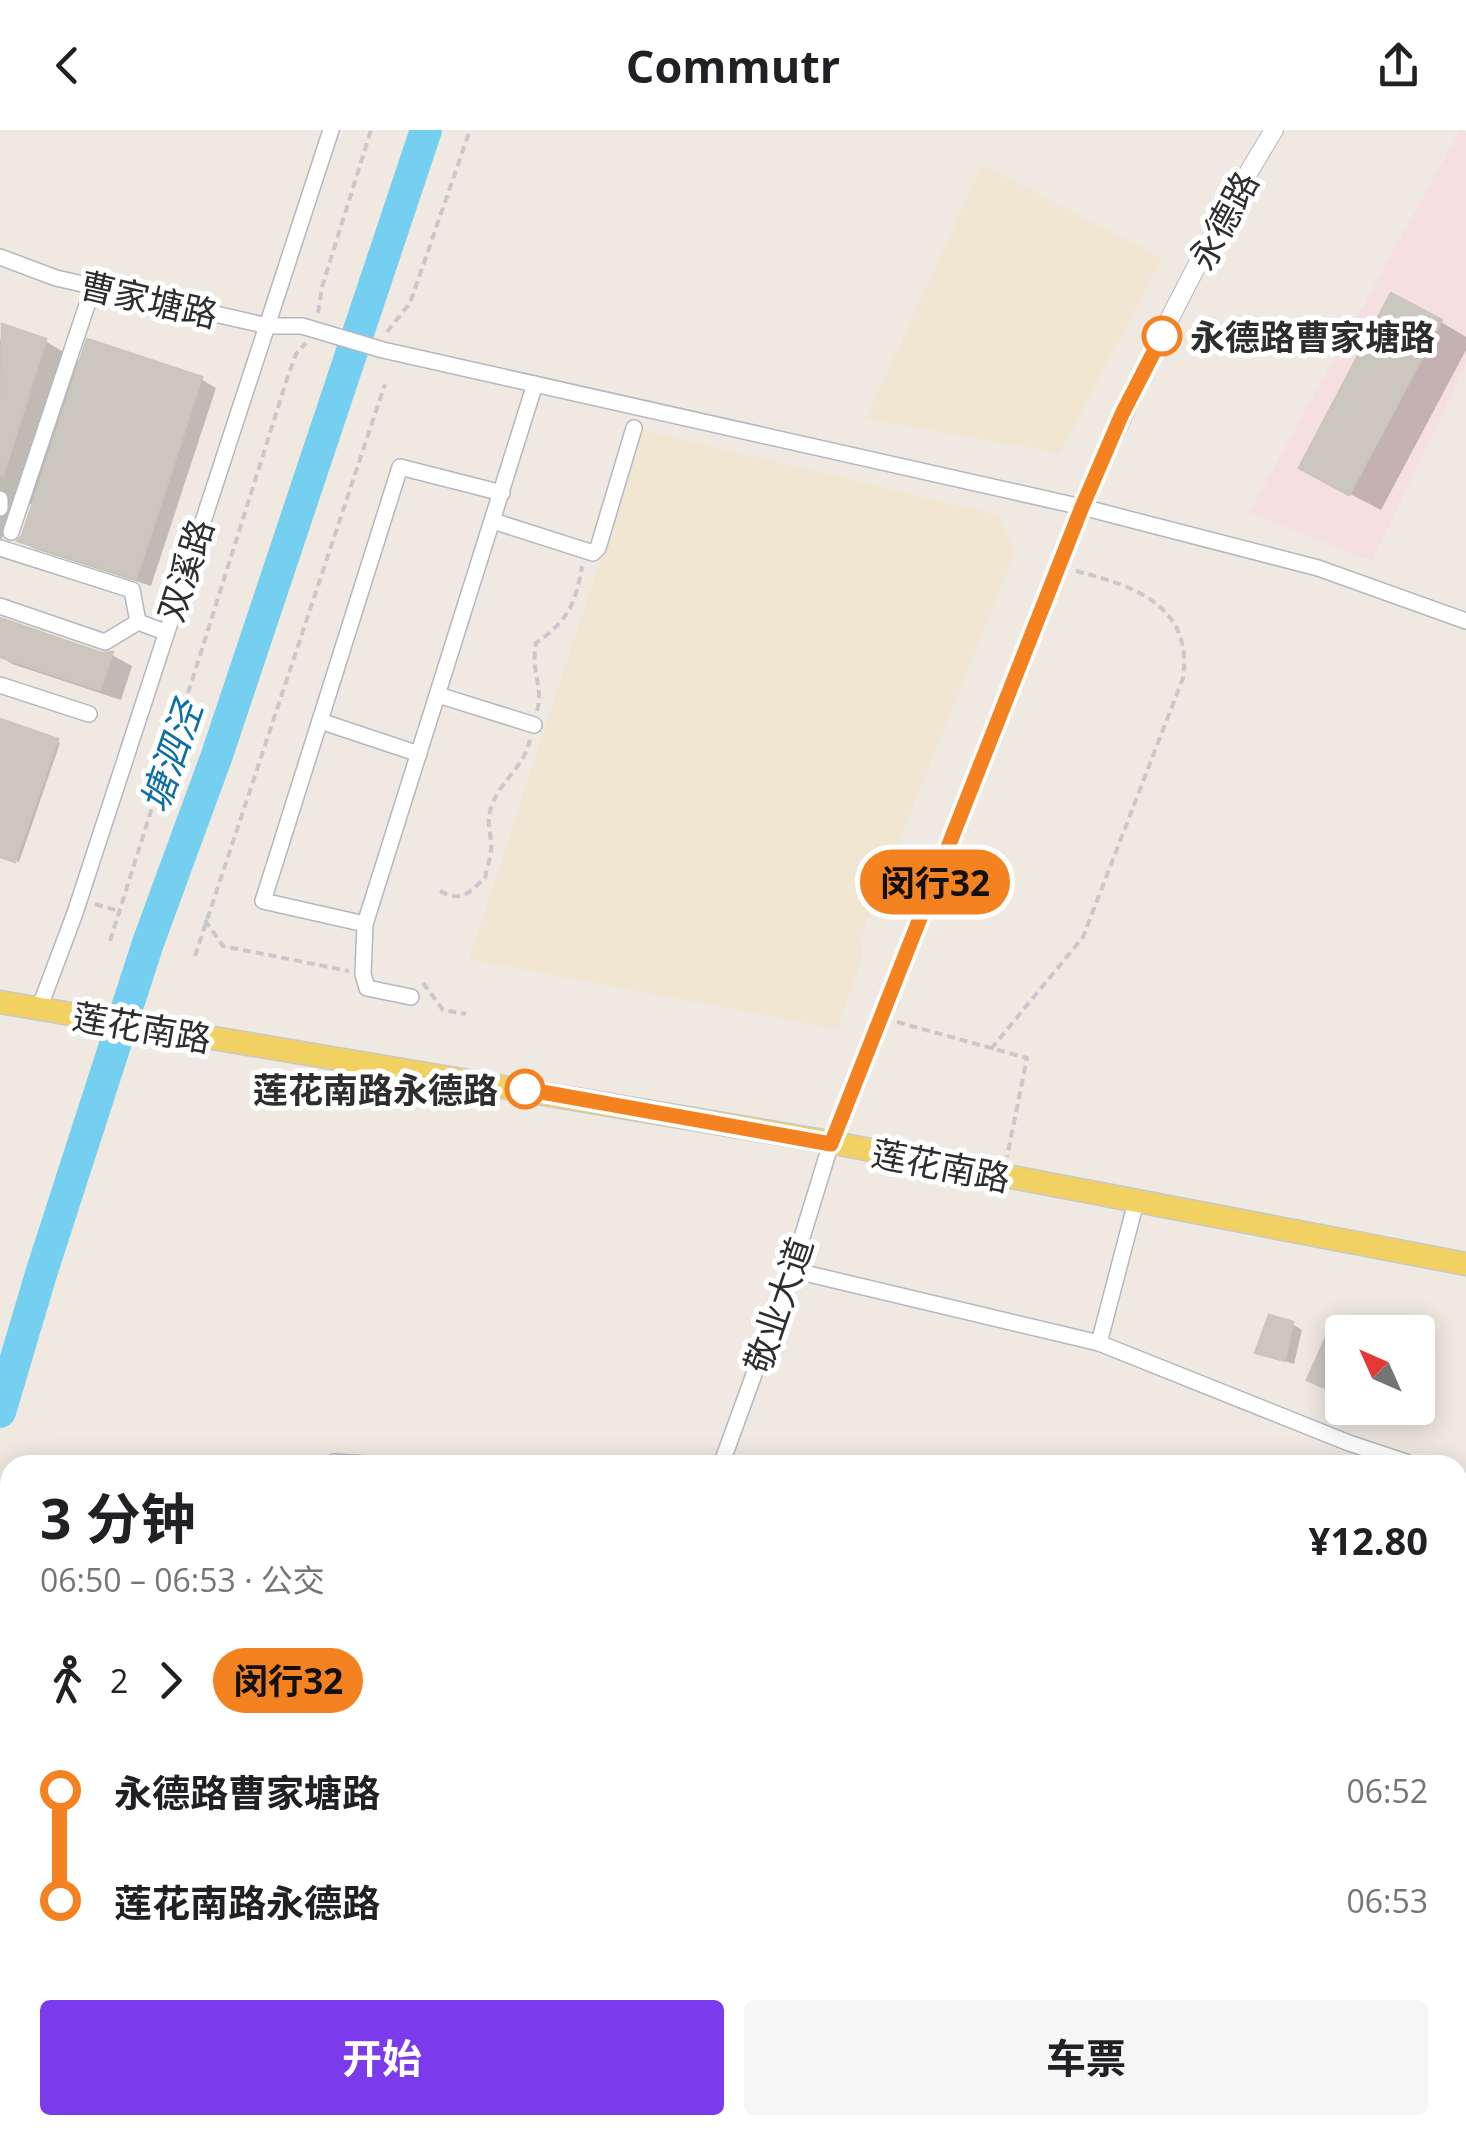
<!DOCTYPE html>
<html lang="zh">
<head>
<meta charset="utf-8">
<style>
	:root { --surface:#fff; --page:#f6f6f6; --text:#202124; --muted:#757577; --accent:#7c3aed }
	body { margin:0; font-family:"Open Sans","Noto Sans SC",sans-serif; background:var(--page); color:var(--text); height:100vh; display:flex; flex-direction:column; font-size:38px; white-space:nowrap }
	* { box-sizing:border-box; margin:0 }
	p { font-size:32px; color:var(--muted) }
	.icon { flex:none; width:55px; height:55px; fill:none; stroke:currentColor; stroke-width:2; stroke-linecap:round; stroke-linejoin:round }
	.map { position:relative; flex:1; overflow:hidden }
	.panel { position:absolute; left:0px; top:1325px; width:1468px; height:680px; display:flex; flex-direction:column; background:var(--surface); border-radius:30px 30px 0 0; box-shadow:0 5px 25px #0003 }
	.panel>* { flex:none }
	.badge { padding:0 20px; border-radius:32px; font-size:35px; line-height:65px }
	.needle { width:65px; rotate:315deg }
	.fabs { position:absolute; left:1325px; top:1185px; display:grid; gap:20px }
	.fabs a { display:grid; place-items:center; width:110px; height:110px; border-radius:10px; background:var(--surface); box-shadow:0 5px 25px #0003; font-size:50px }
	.map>.badge { position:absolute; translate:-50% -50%; box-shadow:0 0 0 5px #fff }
	.legs { display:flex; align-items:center; gap:15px; height:110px; padding:0 40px; font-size:32px }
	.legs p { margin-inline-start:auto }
	.head { display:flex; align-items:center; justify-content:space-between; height:170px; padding:0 40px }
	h1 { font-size:55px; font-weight:700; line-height:75px }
	.cta { display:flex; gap:20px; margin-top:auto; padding:20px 40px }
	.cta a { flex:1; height:115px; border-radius:10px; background:var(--accent); color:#fff; font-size:40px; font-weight:700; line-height:115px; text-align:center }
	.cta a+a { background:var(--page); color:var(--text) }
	ul { padding:0 40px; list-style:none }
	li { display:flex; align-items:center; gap:35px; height:110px; font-size:38px }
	li i { display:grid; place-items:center; width:15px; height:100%; margin:0 12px; background:currentColor }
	li i::after { content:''; width:25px; height:25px; margin:-12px; border:8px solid; border-radius:50%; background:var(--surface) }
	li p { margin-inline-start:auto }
	li:first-child i { background:linear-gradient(#0000 50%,currentColor 0) }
	li:last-child i { background:linear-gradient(currentColor 50%,#0000 0) }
	header { display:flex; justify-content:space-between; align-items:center; height:130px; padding:0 40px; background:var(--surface); font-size:45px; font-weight:700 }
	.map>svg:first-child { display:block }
	.education { fill:#f0e6d1 }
	.medical { fill:#f5dfe0 }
	.shadow { fill:#0003 }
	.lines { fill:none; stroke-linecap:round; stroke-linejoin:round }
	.river { stroke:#75cff0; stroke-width:32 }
	.building { fill:#cbc7bf; stroke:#cbc5ba; stroke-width:2.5 }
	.minor-casing { stroke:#b4b7c1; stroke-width:18 }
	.tertiary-casing { stroke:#b4b7c1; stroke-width:20 }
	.primary-casing { stroke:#c9c9c9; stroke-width:25 }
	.path { stroke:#c9c9c9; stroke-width:4; stroke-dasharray:8 5; stroke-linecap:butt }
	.minor { stroke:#fff; stroke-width:15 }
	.tertiary { stroke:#fff; stroke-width:18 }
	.primary { stroke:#f2d163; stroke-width:22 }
	.line-1-casing { stroke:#fff; stroke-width:22 }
	.line-1 { stroke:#f58220; stroke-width:15 }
	.stop-1-dot { fill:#fff; stroke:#f58220; stroke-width:5 }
	.labels { text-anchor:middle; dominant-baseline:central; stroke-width:10; stroke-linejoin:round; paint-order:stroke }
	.street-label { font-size:35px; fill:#2e2e2e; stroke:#fff }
	.stop-label { font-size:35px; font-weight:bold; fill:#2e2e2e; stroke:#fff; text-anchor:start }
	.water-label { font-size:38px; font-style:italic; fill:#0d6fa3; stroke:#fff }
</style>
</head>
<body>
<header><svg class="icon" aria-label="back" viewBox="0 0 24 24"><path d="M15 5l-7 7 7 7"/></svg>Commutr<svg class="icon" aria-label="share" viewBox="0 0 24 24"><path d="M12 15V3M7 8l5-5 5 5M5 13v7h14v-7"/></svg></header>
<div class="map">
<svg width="1466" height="2005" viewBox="0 0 1466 2005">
	<rect width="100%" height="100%" fill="#efe9e1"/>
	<!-- education -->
	<g class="education">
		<polygon points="982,35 1162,128 1060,323 866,289"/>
		<polygon points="643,300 998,385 1016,420 860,809 863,827 837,899 469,829"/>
	</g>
	<!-- medical -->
	<polygon class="medical" points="1460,0 1466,3 1466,234 1372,431 1249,383"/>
	<!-- shadow -->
	<g class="shadow">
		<polygon points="1441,192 1466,207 1466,220 1381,380 1333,355"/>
		<polygon points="4,198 45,211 82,233 201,249 216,258 151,456 35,419 20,411 34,375 15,370 0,414 0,211"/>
		<polygon points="0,498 101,525 112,525 132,536 121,570 12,534 0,526"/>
		<polygon points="0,592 60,613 19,732 0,726"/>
		<polygon points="1292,1194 1302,1200 1294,1234 1258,1222"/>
		<polygon points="1332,1201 1342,1205 1342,1264 1319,1255"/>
	</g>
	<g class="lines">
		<!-- river -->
		<g class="river">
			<polyline points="0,1282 41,1144 148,813 217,625 426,0"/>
			<polyline points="0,1458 10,1462"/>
			<polyline points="1153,1995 1160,1999"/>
		</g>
	</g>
	<!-- building -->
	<g class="building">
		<polygon points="1391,163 1442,190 1349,365 1299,338"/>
		<polygon points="2,194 46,209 3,346 0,345"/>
		<polygon points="87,209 202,247 136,449 17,411 22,406"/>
		<polygon points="0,488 101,523 113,522 100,560 0,527"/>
		<polygon points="0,589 58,609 15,732 0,727"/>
		<polygon points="1269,1185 1293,1192 1285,1231 1255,1223"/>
		<polygon points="1330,1198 1342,1203 1342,1237 1333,1261 1307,1250"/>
	</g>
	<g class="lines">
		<defs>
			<g id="minor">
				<polyline points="0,127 56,148 268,196 302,196 383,220 1082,377 1318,438 1466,491"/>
				<polyline points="0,369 0,378"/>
				<polyline points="493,391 593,423 598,418 634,298"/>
				<polyline points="11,402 93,157"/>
				<polyline points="0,418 132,460 138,492"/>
				<polyline points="0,476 105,512 138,492 165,502"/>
				<polyline points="0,555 89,584"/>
				<polyline points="438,565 534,595"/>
				<polyline points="320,591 419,624"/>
				<polyline points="365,794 263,771 400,337 502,363"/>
				<polyline points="411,867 367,858 363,844 365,794 535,254"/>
				<polyline points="39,879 75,783 331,0"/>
				<polyline points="792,1140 1099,1213 1136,1072"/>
				<polyline points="1099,1213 1349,1313 1406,1332 1405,1335"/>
				<polyline points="331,1335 334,1332 382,1335"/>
				<polyline points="721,1335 792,1140 831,1013"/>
				<polyline points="482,2005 486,1995"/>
				<polyline points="524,2005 528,1995"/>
				<polyline points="1174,2005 1177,1995"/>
			</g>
			<path id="tertiary" d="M831,1013L1082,377C1138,248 1200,120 1274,0"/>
			<polyline id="primary" points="0,872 829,1012 1466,1134"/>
		</defs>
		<!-- minor casing -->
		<use href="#minor" class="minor-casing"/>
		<!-- tertiary casing -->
		<use href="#tertiary" class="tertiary-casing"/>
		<!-- primary casing -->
		<use href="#primary" class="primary-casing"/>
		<!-- path -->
		<g class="path">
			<polyline points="318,183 322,157 371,0"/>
			<polyline points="387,202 410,173 470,0"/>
			<path d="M537,581C544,556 530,540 536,513C568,491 576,473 582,436"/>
			<path d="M440,761C462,773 468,763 485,748C487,737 493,721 491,709C489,698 487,690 491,678C499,651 522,641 530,610"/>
			<polyline points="95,774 119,781"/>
			<polyline points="205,790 223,816 349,841"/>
			<polyline points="110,811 287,249 296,224 306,213"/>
			<polyline points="195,826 385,254"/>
			<polyline points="423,853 443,880 466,884"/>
			<polyline points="897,892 1027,928 1007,1027"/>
			<path d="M991,919L1083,807L1183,548C1193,476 1135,456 1076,441"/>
		</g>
		<!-- minor -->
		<use href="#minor" class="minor"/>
		<!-- tertiary -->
		<use href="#tertiary" class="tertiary"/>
		<!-- primary -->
		<use href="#primary" class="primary"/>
	</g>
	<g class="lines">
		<defs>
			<polyline id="line-1" points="525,959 831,1014 1082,377 1122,284 1162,206"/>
		</defs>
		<!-- line-1 casing -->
		<use href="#line-1" class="line-1-casing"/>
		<!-- line-1 -->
		<use href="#line-1" class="line-1"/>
	</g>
	<!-- markers -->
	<g class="stop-1-dot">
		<circle cx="1162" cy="206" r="18"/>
		<circle cx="525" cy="959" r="18"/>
	</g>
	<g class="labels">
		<!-- street labels -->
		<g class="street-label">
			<text transform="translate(1223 90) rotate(-62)">永德路</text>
			<text transform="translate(149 169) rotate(13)">曹家塘路</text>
			<text transform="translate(185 440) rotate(-72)">双溪路</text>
			<text transform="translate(142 897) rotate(10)">莲花南路</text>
			<text transform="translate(941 1035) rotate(11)">莲花南路</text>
			<text transform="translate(778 1175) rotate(-71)">敬业大道</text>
		</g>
		<!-- stop labels -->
		<g class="stop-label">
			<text x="1190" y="206">永德路曹家塘路</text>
			<text x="498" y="959" text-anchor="end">莲花南路永德路</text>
		</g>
		<!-- water labels -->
		<g class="water-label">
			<text transform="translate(170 626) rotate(-71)">塘泗泾</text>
		</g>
	</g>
</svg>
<div class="fabs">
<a><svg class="needle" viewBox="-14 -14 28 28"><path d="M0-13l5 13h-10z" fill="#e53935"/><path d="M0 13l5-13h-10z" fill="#757577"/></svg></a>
</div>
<b class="badge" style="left:935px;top:752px;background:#f58220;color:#111">闵行32</b>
<section class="panel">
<div class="head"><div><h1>3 分钟</h1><p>06:50 – 06:53 · 公交</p></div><b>¥12.80</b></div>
<div class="legs"><svg class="icon" aria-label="walk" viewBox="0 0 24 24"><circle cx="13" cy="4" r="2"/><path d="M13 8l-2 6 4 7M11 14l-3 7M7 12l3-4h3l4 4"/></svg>2<svg class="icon" aria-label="forward" viewBox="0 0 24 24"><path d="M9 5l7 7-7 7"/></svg><b class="badge" style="background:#f58220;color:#111">闵行32</b></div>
<ul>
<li><i style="color:#f58220"></i><b>永德路曹家塘路</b><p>06:52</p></li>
<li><i style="color:#f58220"></i><b>莲花南路永德路</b><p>06:53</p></li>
</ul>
<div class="cta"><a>开始</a><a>车票</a></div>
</section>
</div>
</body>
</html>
